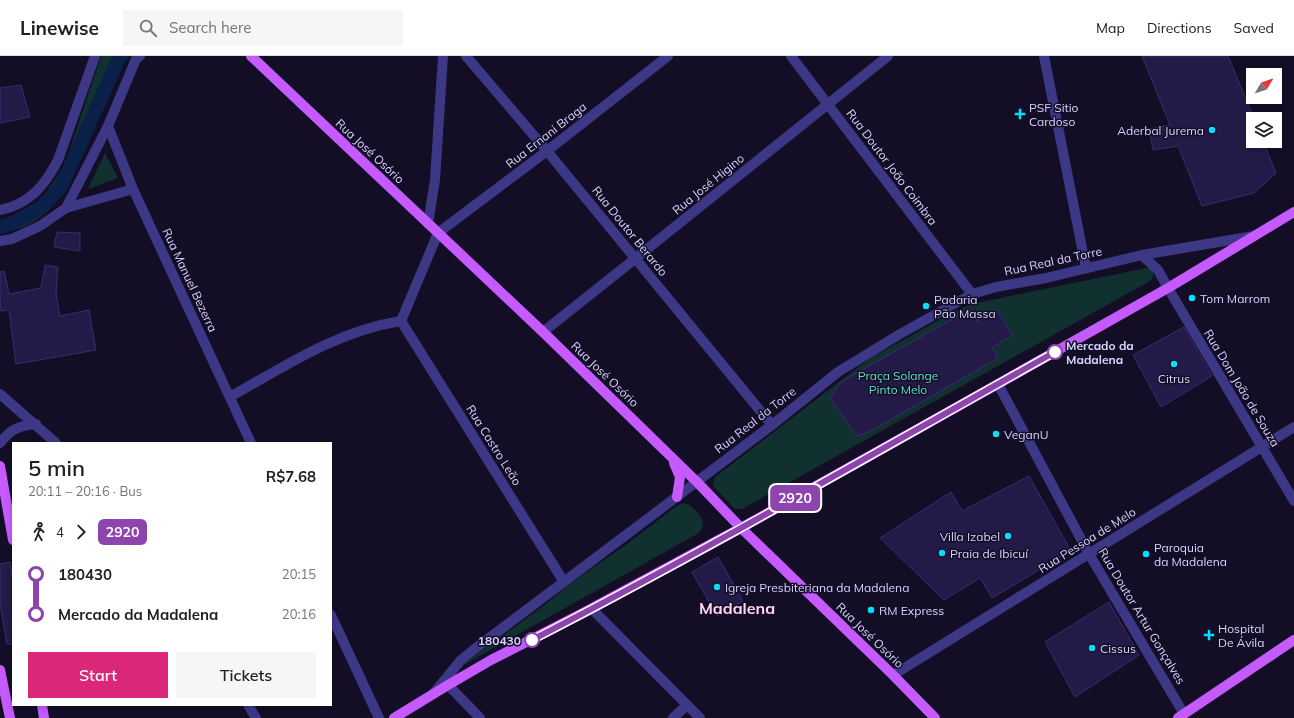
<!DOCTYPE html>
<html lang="en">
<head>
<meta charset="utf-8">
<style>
	:root { --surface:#fff; --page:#f6f6f6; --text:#202124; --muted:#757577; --line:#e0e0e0; --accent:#db2777 }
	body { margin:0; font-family:Mulish,sans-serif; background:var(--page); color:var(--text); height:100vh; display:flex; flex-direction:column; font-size:15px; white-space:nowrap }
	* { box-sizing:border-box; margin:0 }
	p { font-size:13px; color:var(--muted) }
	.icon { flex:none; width:22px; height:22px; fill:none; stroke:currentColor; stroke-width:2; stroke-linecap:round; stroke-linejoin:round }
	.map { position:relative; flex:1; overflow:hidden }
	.sheet { position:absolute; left:12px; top:386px; width:320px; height:264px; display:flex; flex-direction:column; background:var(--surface); border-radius:0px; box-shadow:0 2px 6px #0003 }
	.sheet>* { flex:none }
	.badge { padding:0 8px; border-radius:6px; font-size:14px; line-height:26px }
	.needle { width:26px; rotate:51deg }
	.controls { position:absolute; left:1246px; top:12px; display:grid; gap:8px }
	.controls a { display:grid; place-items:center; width:36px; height:36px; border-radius:0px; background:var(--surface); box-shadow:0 2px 6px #0003; font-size:20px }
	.map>.badge { position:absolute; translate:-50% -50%; box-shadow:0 0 0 2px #fff }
	.legs { display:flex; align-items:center; gap:6px; height:44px; padding:0 16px; font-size:13px }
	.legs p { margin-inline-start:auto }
	.overview { display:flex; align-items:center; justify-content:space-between; height:68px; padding:0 16px }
	h1 { font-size:22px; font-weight:600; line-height:30px }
	.cta { display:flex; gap:8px; margin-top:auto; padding:8px 16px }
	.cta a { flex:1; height:46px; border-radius:0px; background:var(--accent); color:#fff; font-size:16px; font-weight:600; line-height:46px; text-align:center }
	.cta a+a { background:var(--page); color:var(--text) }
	ul { padding:0 16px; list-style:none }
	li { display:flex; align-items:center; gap:14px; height:40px; font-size:15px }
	li i { display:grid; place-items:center; width:6px; height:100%; margin:0 5px; background:currentColor }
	li i::after { content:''; width:10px; height:10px; margin:-5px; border:3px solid; border-radius:50%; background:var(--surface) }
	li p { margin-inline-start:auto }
	li:first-child i { background:linear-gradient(#0000 50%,currentColor 0) }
	li:last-child i { background:linear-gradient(currentColor 50%,#0000 0) }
	header { display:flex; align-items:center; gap:24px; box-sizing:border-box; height:56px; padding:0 20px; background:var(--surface); border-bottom:1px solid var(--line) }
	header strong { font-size:19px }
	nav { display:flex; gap:22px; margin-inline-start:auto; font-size:14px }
	.search { width:280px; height:36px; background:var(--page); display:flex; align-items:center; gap:10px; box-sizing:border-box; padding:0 14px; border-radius:0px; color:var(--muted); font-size:15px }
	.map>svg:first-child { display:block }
	.green { fill:#113030 }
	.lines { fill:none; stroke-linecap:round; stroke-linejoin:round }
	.canal { stroke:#0a2049; stroke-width:14 }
	.building { fill:#241a47; stroke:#3b2b74 }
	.minor { stroke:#3c3886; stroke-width:10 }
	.tertiary { stroke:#3c3886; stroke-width:10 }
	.primary { stroke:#c55aff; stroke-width:10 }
	.line-1-casing { stroke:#fff; stroke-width:9 }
	.line-1 { stroke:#8e44ad; stroke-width:6 }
	.poi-dot { fill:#00e0fe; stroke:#130e26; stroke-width:1.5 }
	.stop-1-dot { fill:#fff; stroke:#8e44ad; stroke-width:2 }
	.labels { text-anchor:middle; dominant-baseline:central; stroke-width:3; stroke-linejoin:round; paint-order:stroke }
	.poi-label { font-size:12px; fill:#d9d3ff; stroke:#130e26; text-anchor:start }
	.street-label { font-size:12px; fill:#d9d3ff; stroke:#130e26 }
	.stop-label { font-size:12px; font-weight:bold; fill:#d9d3ff; stroke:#130e26; text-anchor:start }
	.park-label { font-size:12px; fill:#5be3c4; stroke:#130e26 }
	.district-label { font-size:16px; font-weight:bold; fill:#ffd5ef; stroke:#130e26 }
</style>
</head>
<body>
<header>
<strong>Linewise</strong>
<div class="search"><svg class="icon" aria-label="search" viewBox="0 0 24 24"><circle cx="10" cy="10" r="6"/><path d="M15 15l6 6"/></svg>Search here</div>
<nav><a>Map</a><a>Directions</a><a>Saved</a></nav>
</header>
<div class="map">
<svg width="1294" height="662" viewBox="0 0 1294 662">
	<rect width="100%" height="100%" fill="#130e26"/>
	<!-- green -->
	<g class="green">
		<path d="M101,0H129L120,12L64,135L48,155L35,165L21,172L0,177V165C34,159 51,133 66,105Z"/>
		<polygon points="105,97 118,122 88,133"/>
		<polygon points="1146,212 1149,212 1153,216 1153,221 1150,225 742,453 735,453 714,431 713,427 715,421 869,303 955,255 969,249 982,246"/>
		<path d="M683,447C690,448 692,451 697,456C704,463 706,471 697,478L458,612L542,551L571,527L627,488L678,449Z"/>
	</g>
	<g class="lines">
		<!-- canal -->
		<polyline class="canal" points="0,171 13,167 43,150 61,131 120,0"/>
	</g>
	<!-- building -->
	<g class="building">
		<polygon points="1142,0 1228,0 1253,60 1253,85 1263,85 1276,117 1254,137 1202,150 1178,90 1153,94 1149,73 1170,69"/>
		<polygon points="21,29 30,61 0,67 0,32"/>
		<polygon points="57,176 80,177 80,195 54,191"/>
		<polygon points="45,209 58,211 56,238 60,260 89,254 96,294 16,308 9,254 1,255 0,246 0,216 4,215 9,238 41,232"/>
		<polygon points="970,253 977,265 996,253 1012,279 992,292 998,302 869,376 857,380 830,342 841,326"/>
		<polygon points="1184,271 1212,320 1161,351 1133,299"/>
		<polygon points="1029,420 1071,495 992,542 980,522 944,544 880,482 951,436 962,455"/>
		<polygon points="718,501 743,545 717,560 692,516"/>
		<polygon points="10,506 13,524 13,588 7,588 0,547 0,508"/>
		<polygon points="1109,546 1139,599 1075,641 1045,586"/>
	</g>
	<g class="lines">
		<!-- minor -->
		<g class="minor">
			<polyline points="466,0 547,95 772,369"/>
			<polyline points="791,0 972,238"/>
			<polyline points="1044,0 1086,212"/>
			<polyline points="108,70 133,133 251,387"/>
			<polyline points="66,152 133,133"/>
			<path d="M0,154C30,148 45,129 58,104L95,0"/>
			<polyline points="428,168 435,124 443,0"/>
			<polyline points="0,185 12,183 40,170 66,152 108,70 136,3 140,0"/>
			<polyline points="1142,199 1158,214 1168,232"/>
			<polyline points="401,265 438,177 547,95 668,0"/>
			<polyline points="401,265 564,526"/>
			<polyline points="543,276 636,202 888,0"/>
			<polyline points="998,328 1089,498 1184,658"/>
			<polyline points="0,338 56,387"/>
			<path d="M230,341C285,310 337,275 401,265"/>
			<path d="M0,387C11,373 18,370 36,368"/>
			<polyline points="592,553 700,662"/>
			<polyline points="331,559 379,662"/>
			<polyline points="893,619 1294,371"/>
			<polyline points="448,629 480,662"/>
			<polyline points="434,637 461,604 472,595 772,369 838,316 900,278 972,238 996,231 1046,222 1142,199 1254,180"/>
			<polyline points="248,649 256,662"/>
			<polyline points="673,662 687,649"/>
		</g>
		<!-- tertiary -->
		<polyline class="tertiary" points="1168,232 1294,445"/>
		<!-- primary -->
		<g class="primary">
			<polyline points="251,0 543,276 697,426 741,472 893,619 935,662"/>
			<polyline points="674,407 680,421 677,441"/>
			<polyline points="0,410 13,484"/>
			<polyline points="0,614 10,662"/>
			<polyline points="42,649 44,662"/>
			<polyline points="394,662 448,629 491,604 585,556 741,472 998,328 1168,232 1294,156"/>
			<polyline points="1178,662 1294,584"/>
		</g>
	</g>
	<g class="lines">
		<defs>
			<path id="line-1" d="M532,584C709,493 881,393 1055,296"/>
		</defs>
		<!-- line-1 casing -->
		<use href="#line-1" class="line-1-casing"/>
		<!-- line-1 -->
		<use href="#line-1" class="line-1"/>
	</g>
	<!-- markers -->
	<g class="poi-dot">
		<path d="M1018 52h4v4h4v4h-4v4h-4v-4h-4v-4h4z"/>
		<circle cx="1212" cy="74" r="4"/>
		<circle cx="1192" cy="242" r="4"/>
		<circle cx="926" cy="250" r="4"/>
		<circle cx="1174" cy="308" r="4"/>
		<circle cx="996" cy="378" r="4"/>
		<circle cx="1008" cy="480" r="4"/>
		<circle cx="942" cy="497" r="4"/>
		<circle cx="1146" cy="498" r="4"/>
		<circle cx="717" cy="531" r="4"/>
		<circle cx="871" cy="554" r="4"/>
		<path d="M1207 573h4v4h4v4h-4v4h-4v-4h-4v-4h4z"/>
		<circle cx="1092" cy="592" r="4"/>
	</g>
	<g class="stop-1-dot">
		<circle cx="1055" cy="296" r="7"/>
		<circle cx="532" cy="584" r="7"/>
	</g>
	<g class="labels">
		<!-- poi labels -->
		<g class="poi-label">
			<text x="1029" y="51">PSF Sitio<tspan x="1029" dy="14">Cardoso</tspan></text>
			<text x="1204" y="74" text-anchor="end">Aderbal Jurema</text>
			<text x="1200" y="242">Tom Marrom</text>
			<text x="934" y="243">Padaria<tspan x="934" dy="14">Pão Massa</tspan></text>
			<text x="1174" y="322" text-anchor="middle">Citrus</text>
			<text x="1004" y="378">VeganU</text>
			<text x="1000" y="480" text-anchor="end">Villa Izabel</text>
			<text x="1154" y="491">Paroquia<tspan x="1154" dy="14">da Madalena</tspan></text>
			<text x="950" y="497">Praia de Ibicuí</text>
			<text x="725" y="531">Igreja Presbiteriana da Madalena</text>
			<text x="879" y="554">RM Express</text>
			<text x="1218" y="572">Hospital<tspan x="1218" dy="14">De Ávila</tspan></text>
			<text x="1100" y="592">Cissus</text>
		</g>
		<!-- street labels -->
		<g class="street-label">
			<text transform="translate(546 79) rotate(-38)">Rua Ernani Braga</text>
			<text transform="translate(370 95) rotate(43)">Rua José Osório</text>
			<text transform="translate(892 111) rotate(53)">Rua Doutor João Coimbra</text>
			<text transform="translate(708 128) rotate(-39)">Rua José Higino</text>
			<text transform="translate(630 175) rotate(51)">Rua Doutor Berardo</text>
			<text transform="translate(1053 205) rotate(-12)">Rua Real da Torre</text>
			<text transform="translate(190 224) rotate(65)">Rua Manuel Bezerra</text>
			<text transform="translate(605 318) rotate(44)">Rua José Osório</text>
			<text transform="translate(1242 332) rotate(59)">Rua Dom João de Souza</text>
			<text transform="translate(755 364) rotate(-38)">Rua Real da Torre</text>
			<text transform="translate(494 389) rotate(58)">Rua Castro Leão</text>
			<text transform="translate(1087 484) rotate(-32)">Rua Pessoa de Melo</text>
			<text transform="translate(1142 560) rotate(59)">Rua Doutor Artur Gonçalves</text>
			<text transform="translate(870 579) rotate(44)">Rua José Osório</text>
		</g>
		<!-- stop labels -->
		<g class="stop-label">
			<text x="1066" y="289">Mercado da<tspan x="1066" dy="14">Madalena</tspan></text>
			<text x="521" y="584" text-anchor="end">180430</text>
		</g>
		<!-- park labels -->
		<g class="park-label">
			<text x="898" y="319">Praça Solange<tspan x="898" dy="14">Pinto Melo</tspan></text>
		</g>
		<!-- district labels -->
		<g class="district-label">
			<text x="737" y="552">Madalena</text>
		</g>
	</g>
</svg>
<div class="controls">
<a><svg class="needle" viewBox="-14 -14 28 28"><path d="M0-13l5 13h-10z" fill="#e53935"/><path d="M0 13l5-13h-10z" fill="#757577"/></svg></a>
<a><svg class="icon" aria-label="layers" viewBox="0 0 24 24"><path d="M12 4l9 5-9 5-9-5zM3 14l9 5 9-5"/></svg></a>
</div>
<b class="badge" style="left:795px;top:442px;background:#8e44ad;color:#fff">2920</b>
<section class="sheet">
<div class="overview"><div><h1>5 min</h1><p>20:11 – 20:16 · Bus</p></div><b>R$7.68</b></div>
<div class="legs"><svg class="icon" aria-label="walk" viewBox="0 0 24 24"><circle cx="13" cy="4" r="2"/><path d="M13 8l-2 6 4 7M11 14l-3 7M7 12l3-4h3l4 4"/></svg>4<svg class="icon" aria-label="forward" viewBox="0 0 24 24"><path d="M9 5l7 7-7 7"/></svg><b class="badge" style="background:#8e44ad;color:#fff">2920</b></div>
<ul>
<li><i style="color:#8e44ad"></i><b>180430</b><p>20:15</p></li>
<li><i style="color:#8e44ad"></i><b>Mercado da Madalena</b><p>20:16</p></li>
</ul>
<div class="cta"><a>Start</a><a>Tickets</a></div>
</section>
</div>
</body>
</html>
